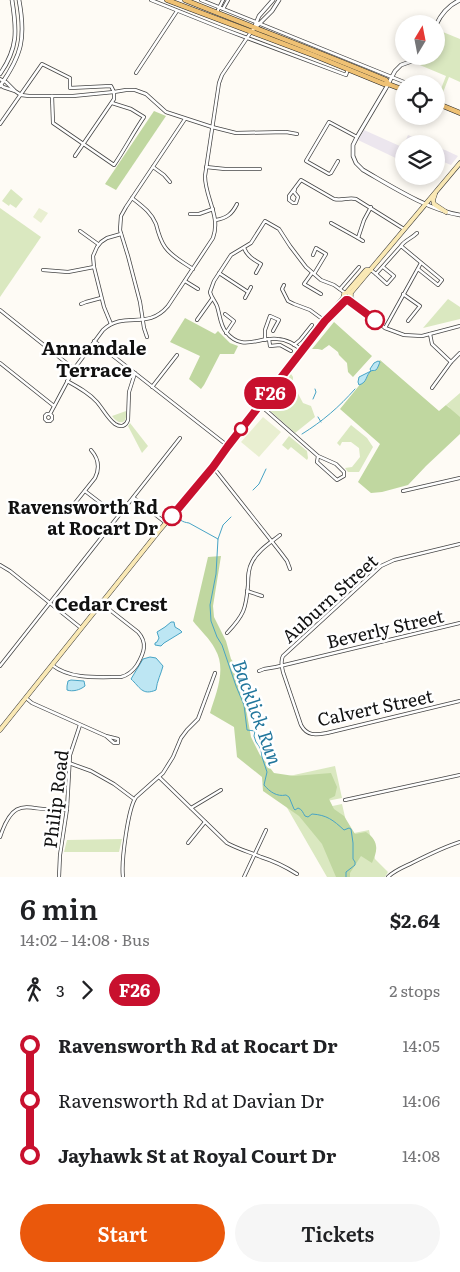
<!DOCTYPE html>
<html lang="en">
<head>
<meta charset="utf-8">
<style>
	:root { --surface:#fff; --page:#f6f6f6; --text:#202124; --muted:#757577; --accent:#ea580c }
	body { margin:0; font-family:Literata,serif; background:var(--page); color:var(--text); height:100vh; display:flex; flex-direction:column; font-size:19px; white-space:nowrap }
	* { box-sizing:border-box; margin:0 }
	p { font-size:16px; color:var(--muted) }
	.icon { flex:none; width:28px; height:28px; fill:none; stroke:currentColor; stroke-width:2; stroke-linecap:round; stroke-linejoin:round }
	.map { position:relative; height:877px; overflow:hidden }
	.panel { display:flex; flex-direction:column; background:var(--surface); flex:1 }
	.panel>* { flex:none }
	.badge { padding:0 10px; border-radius:16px; font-size:18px; line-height:32px }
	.needle { width:32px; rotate:10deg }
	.buttons { position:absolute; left:395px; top:15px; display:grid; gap:10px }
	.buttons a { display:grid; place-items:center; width:50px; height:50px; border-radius:50%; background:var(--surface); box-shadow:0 2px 8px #0003; font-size:25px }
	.map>.badge { position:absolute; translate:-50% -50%; box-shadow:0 0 0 2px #fff }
	.legs { display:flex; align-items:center; gap:8px; height:55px; padding:0 20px; font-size:16px }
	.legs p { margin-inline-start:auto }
	.headline { display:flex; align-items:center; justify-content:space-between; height:85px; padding:0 20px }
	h1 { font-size:28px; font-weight:600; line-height:38px }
	.action { display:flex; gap:10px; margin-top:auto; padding:10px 20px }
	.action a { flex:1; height:58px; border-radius:30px; background:var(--accent); color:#fff; font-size:20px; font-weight:600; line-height:58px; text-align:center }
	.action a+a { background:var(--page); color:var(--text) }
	ul { padding:0 20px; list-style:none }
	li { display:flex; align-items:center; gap:18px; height:55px; font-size:19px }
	li i { display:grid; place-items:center; width:8px; height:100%; margin:0 6px; background:currentColor }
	li i::after { content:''; width:12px; height:12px; margin:-6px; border:4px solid; border-radius:50%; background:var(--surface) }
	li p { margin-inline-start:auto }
	li:first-child i { background:linear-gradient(#0000 50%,currentColor 0) }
	li:last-child i { background:linear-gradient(currentColor 50%,#0000 0) }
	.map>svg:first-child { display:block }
	.industrial { fill:#ece6ee }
	.green { fill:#dae8c0 }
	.forest { fill:#c0d7a0 }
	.pitch { fill:#e9efd1 }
	.water { fill:#bde6f3; stroke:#48a4c5 }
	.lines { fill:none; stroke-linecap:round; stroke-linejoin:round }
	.stream { stroke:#48a4c5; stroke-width:1 }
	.minor-casing { stroke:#444; stroke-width:4 }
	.tertiary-casing { stroke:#444; stroke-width:4.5 }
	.secondary-casing { stroke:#333; stroke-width:5 }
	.primary-casing { stroke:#222; stroke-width:5.5 }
	.minor { stroke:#fff; stroke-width:2.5 }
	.tertiary { stroke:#fff; stroke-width:3 }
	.secondary { stroke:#fae9b5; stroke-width:4 }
	.primary { stroke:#efc174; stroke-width:4.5 }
	.line-1-casing { stroke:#fff; stroke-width:11 }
	.line-1 { stroke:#c8102e; stroke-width:8 }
	.stop-1-dot { fill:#fff; stroke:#c8102e; stroke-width:2.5 }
	.labels { text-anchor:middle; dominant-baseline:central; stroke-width:5; stroke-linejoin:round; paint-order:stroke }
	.stop-label { font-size:18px; font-weight:bold; fill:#111; stroke:#fff; text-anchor:end }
	.street-label { font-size:18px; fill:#111; stroke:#fff }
	.neighbourhood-label { font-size:19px; font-weight:bold; fill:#111; stroke:#fff }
	.water-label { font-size:19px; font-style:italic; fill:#21769c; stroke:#fff }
</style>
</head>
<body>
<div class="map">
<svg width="460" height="877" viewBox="0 0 460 877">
	<rect width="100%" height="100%" fill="#fefbf5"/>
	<!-- industrial -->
	<g class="industrial">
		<polygon points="364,130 402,147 404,145 404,162 358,140"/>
		<polygon points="408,135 424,142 429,144 404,144"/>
		<polygon points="436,147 445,150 458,156 451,165 439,160 436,163"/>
	</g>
	<!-- green -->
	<g class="green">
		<polygon points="438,30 460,39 460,82 449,77 442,95 439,94 446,76 415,63 424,56 436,56 436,35"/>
		<polygon points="11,189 23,199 16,208 10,204 9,206 2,201"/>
		<polygon points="0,208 41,237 0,297"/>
		<polygon points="448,299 460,307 460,319 423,328"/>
		<polygon points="291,374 293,377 293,384 303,403 311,406 315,417 295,433 266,407"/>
		<polygon points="460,393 460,434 449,407 446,405"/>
		<path d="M126,411C128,424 119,426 112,416Z"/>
		<polygon points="130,423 148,446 142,453 128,426"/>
		<polygon points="351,425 367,438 373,447 359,472 348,472 345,468 352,467 360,457 359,448 351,442 342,442 340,446 337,443"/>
		<polygon points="289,436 307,451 308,458 307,460 291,447 288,450 282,445"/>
		<polygon points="335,766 342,798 322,802 323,808 342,804 349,834 369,830 375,859 388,872 385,877 327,877 271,780"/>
		<polygon points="122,839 119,852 64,852 67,840"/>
	</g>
	<!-- forest -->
	<g class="forest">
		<polygon points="154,111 166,116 116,190 105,184"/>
		<polygon points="185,318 215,334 218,331 230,343 238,346 234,354 220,354 204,385 201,389 189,379 200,356 170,342"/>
		<polygon points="334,322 372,356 353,377 348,372 347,363 339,355 338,352 329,345 322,350 318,349 312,349"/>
		<polygon points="380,360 439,411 446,405 460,417 460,434 426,466 408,485 382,492 371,493 358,482 380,444 340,409"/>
		<path d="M221,556L213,606L214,617L226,641L231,659L241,672L246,693V709L251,737L260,755L274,773L294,776L331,773L337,787L335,796L329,799L334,809L344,816L355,834L366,832C379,841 378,850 372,863L361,856L350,873V877H336L322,844L299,816L263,791L262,777L237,757L234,727L210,713C216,693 227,669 215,649C210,639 200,630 193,621L208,557Z"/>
	</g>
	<!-- pitch -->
	<g class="pitch">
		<polygon points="39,208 48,213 41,223 33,217"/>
		<polygon points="263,417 281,432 259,457 241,442"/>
	</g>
	<!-- water -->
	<g class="water">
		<path d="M378,361L380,362C379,364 378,368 376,370C374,371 372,370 371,371C365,376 368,382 359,385L358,382L359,377L371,371L370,369L374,363Z"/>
		<polygon points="171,622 174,622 175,627 180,630 182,632 164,643 161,646 155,645 155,643 157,642 159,638 157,632 165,627"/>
		<path d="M150,657L156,658L163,666C161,674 157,681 156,690C142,696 140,687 131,679L143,659Z"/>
		<path d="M71,680L84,681L85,686C80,690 73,692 67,690V686L68,681Z"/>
	</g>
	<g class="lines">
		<!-- stream -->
		<g class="stream">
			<polyline points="313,399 316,392 315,389"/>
			<polyline points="318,417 321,422"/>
			<path d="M302,434C323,421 339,407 355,389"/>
			<polyline points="253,490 259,484 266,469"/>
			<path d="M176,514C179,520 182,522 189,523L218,539L216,574L210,605L211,621L217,637L222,645L236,686L244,705L247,730L255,731L254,736L256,742L259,746L261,750L262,757L267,772L264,785C270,792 277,797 286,795L289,797L294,809L295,810L298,808C302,809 303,813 305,816L308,817L312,814C327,815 333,820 344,830L349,828L351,829L353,843V859L355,862V865L346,872V877"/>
			<polyline points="218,539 223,525 231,517"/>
		</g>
		<defs>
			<g id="minor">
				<polyline points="151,0 226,30 346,75 348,69"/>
				<polyline points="201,0 409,84"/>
				<polyline points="223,9 228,0"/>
				<polyline points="217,12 223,0"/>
				<polyline points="136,73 177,11"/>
				<polyline points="0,79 6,82 14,90"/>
				<polyline points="0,84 3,87 15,91 21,95 29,96 73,96 114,92 126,90 135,90 146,94 166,112 212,127 236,133 286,132 297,134"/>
				<path d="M52,96L53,123L114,165C125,149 133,133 144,117L131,109L112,103"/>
				<polyline points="0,124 42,64 70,78 70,88 111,86 114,92 114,99 75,156"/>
				<polyline points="338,161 331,173 329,174 306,161 329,122 357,137"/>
				<polyline points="153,167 164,175 170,182"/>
				<polyline points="206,167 225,169 260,169"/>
				<path d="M295,189L294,192L298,197L296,203H293L289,200V196L301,180L334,199C342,201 348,197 356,199L404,229"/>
				<path d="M132,198C142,206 151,212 156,224C158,232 160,240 165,247C172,257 183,262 193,269"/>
				<polyline points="190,214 199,214 213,209"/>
				<path d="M216,220C227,218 232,214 237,204"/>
				<polyline points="331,223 358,238 364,220 371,207"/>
				<polyline points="80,231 98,244"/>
				<polyline points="358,238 363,241"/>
				<path d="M401,246C405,240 411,239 417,233"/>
				<path d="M244,248C247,256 254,260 261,264L256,273"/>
				<polyline points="313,255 316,248 326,254 314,274"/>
				<polyline points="43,270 68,272 94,267"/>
				<polyline points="371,270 376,274 401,246 442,280 438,285 418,269"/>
				<polyline points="219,273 248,292"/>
				<polyline points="312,273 304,284 321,294"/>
				<polyline points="376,274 387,284 394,276 383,267"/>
				<polyline points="185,281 198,289"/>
				<polyline points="284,285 282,289 288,301 294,304 310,310 325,321"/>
				<polyline points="340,289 359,267"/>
				<polyline points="403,294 420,306 408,321"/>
				<polyline points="351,297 358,306"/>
				<polyline points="245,298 251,287"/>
				<polyline points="349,300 385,328 404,335 422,336 460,326"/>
				<polyline points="81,304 86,302 101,298"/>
				<polyline points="0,310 74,369"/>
				<polyline points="225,314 234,321 226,333"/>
				<polyline points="197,320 212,299"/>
				<polyline points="111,324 104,307 94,267 93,256 97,247 101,242 107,238 121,234"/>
				<polyline points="385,328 421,263"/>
				<polyline points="430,334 432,344 451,362"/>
				<polyline points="147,337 144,328 140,302 128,256 120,230 121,216 126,207 185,119"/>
				<polyline points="269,339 270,346 280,345 291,351"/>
				<polyline points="265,340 265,330 270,316 279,320 273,331"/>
				<polyline points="94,341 228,446"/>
				<polyline points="294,345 300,340 312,325"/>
				<path d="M302,350C295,345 287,339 277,339C258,337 242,352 226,332C220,325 220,315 217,306C215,301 211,297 210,292L214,281L231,255L251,243L265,221L279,229L290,246L306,267L321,280L334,285L345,293"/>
				<polyline points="0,363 54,406"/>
				<path d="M67,381C78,387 89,393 97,402C103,409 108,419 115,424C121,428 126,426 128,420L129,392L135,373"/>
				<polyline points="152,387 177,355"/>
				<polyline points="432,388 451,362 460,353"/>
				<polyline points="260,405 318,456 336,464 344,472 344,476 337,480 317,462 318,456"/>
				<path d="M50,414H47L45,416V419L47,421H50L52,419V416L50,414L74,369L103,330C125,310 147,331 168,306L213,238C221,216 205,198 205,176L219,83L222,75L251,32"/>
				<polyline points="213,467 281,553 287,561 290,569"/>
				<polyline points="85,491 102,504 123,511"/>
				<polyline points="403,491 460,478"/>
				<polyline points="134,498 166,523"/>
				<path d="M67,513L95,478C100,468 99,459 91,450"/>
				<path d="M460,544L394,560L381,566L283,656C280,661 282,667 283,672L301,725C307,736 315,735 327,733L460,701"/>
				<polyline points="0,565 10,571 81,628"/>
				<polyline points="247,591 262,596"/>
				<path d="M227,633C244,615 246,609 248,585C248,577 248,569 252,562C258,550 270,543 280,535"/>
				<path d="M52,665C71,680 99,677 121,677C129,675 133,671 137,665C144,653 148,643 138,632L101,603"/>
				<polyline points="0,666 180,438"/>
				<polyline points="259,671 264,669 276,667 460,623"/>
				<polyline points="26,698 32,703 106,736 114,743 118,743 118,739 106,736"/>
				<polyline points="69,763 91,771 114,784 134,799"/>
				<path d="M159,777L227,843C238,849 249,852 261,857C274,861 286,867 297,874"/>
				<polyline points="345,800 460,775"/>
				<polyline points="191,808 221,790"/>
				<path d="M0,837C16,789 31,815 67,809"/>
				<polyline points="188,843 205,822"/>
				<polyline points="59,877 60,855 67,809 70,755 80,725"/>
				<path d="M123,877C121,862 128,808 136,797L163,773L173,757L181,738L187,730L198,719L215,673"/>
				<polyline points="244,877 266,830"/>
				<path d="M388,877C395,870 404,867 412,863C428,855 444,847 460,842"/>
			</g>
			<g id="tertiary">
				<path d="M436,25C441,14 449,5 460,0"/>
				<polyline points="254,28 259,16 273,0"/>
				<polyline points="251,32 272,11 279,0"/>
				<path d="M420,56L415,60L401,65L395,71L386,88L357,137L353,145V156L356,163L363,170C391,186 428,210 460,215"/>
				<path d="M0,74C18,48 17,31 12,0"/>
				<path d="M0,86C22,55 26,38 19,0"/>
			</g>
			<g id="secondary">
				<polyline points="435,194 433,200 434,204 446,212"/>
				<polyline points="347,292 366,270 371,270"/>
				<polyline points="350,294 460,163"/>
				<polyline points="328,316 343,298 344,294 348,292 351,295 350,298 348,300 343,298"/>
				<polyline points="0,730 159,531 213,467 228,446 325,321 346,300"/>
			</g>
			<g id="primary">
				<polyline points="167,0 313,55 384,84 388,84"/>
				<path d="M185,0C252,27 319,52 386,80L388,84L404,90"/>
				<polyline points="436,103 460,113"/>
			</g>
		</defs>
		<!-- minor casing -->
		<use href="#minor" class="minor-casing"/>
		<!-- tertiary casing -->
		<use href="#tertiary" class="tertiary-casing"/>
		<!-- secondary casing -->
		<use href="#secondary" class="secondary-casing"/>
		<!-- primary casing -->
		<use href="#primary" class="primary-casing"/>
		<!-- minor -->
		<use href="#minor" class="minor"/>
		<!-- tertiary -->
		<use href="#tertiary" class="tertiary"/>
		<!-- secondary -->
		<use href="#secondary" class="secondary"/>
		<!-- primary -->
		<use href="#primary" class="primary"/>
	</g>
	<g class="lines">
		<defs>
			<polyline id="line-1" points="172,516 213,467 228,446 325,321 346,300 348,300 375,320"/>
		</defs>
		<!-- line-1 casing -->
		<use href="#line-1" class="line-1-casing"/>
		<!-- line-1 -->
		<use href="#line-1" class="line-1"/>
	</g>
	<!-- markers -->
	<g class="stop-1-dot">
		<circle cx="375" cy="320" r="9"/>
		<circle cx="241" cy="429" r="6"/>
		<circle cx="172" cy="516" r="9"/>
	</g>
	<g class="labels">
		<!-- stop labels -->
		<g class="stop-label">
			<text x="158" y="506">Ravensworth Rd<tspan x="158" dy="21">at Rocart Dr</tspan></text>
		</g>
		<!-- street labels -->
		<g class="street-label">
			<text transform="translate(329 598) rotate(-42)">Auburn Street</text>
			<text transform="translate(385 628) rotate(-13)">Beverly Street</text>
			<text transform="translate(375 707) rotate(-12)">Calvert Street</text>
			<text transform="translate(55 799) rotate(-83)">Philip Road</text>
		</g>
		<!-- neighbourhood labels -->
		<g class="neighbourhood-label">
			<text x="94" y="347">Annandale<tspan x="94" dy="22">Terrace</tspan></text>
			<text x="111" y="603">Cedar Crest</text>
		</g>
		<!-- water labels -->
		<g class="water-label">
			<text transform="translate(258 712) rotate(70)">Backlick Run</text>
		</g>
	</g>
</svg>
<div class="buttons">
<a><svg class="needle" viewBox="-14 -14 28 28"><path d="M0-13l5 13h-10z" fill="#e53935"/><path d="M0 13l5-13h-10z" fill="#757577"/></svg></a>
<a><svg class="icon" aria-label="locate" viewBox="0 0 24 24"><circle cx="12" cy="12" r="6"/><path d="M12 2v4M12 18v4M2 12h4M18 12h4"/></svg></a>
<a><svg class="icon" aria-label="layers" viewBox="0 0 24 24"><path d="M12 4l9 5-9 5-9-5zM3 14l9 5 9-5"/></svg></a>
</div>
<b class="badge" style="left:270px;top:393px;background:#c8102e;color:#fff">F26</b>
</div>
<section class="panel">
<div class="headline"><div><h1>6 min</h1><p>14:02 – 14:08 · Bus</p></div><b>$2.64</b></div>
<div class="legs"><svg class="icon" aria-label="walk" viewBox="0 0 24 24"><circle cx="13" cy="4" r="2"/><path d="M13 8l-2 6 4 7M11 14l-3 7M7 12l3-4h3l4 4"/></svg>3<svg class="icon" aria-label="forward" viewBox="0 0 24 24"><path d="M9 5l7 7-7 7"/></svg><b class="badge" style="background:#c8102e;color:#fff">F26</b><p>2 stops</p></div>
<ul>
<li><i style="color:#c8102e"></i><b>Ravensworth Rd at Rocart Dr</b><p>14:05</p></li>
<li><i style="color:#c8102e"></i><span>Ravensworth Rd at Davian Dr</span><p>14:06</p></li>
<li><i style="color:#c8102e"></i><b>Jayhawk St at Royal Court Dr</b><p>14:08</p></li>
</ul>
<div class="action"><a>Start</a><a>Tickets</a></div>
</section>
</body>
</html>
